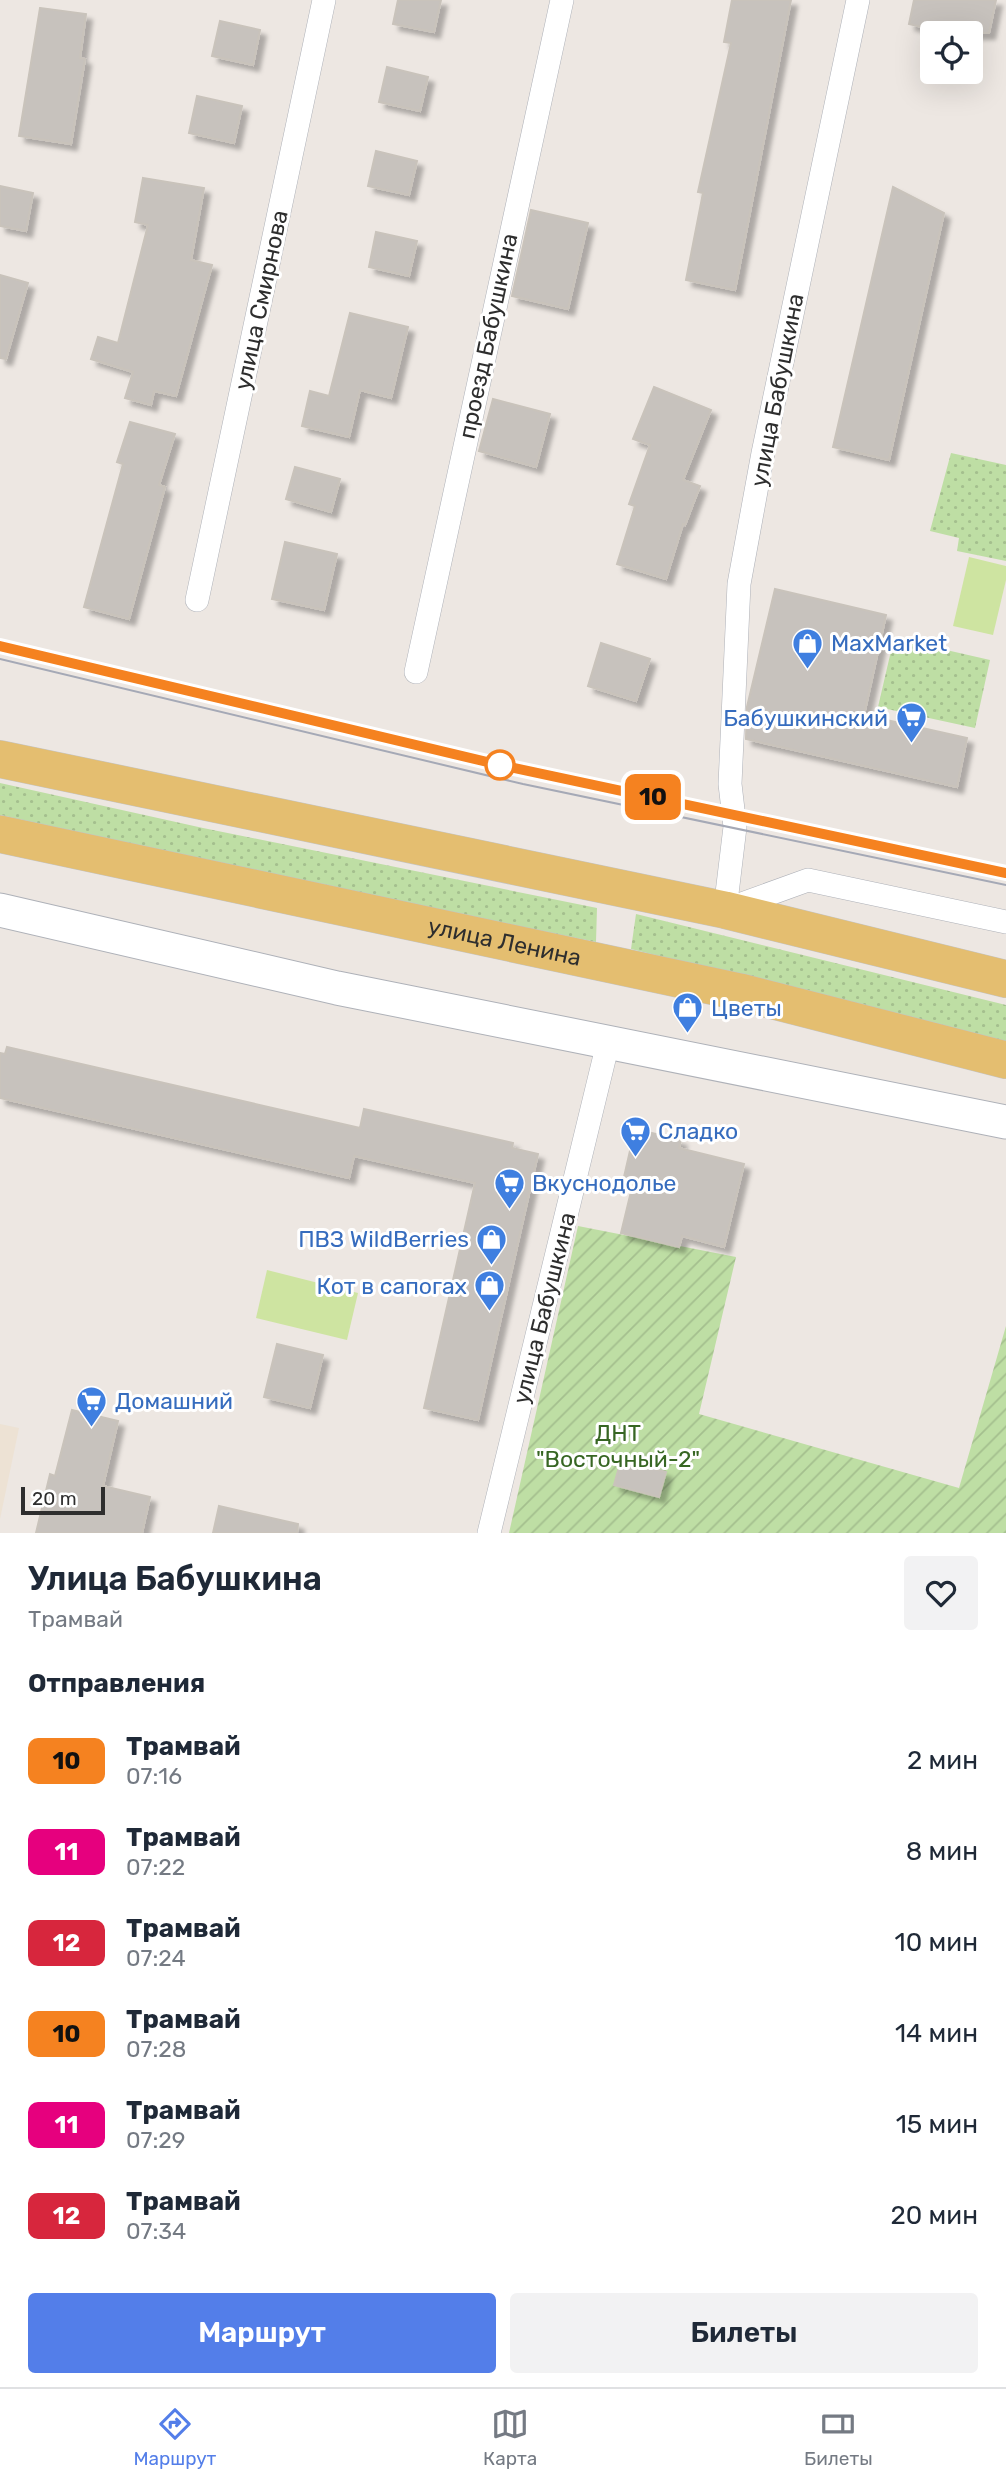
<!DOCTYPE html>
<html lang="ru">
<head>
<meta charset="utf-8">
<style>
	:root { --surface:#fff; --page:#f2f2f3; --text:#1f2937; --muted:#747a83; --line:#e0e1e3; --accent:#537ee9 }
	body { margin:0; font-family:Rubik,sans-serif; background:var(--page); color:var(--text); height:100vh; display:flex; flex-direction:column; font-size:26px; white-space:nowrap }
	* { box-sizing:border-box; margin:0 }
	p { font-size:23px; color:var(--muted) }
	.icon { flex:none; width:38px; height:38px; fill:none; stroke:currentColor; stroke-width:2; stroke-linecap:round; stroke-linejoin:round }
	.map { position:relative; height:1533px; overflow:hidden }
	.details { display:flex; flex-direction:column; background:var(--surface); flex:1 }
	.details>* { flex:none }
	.badge { padding:0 14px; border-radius:10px; font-size:24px; line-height:46px }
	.fabs { position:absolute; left:920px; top:21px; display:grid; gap:14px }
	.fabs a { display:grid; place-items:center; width:63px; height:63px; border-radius:7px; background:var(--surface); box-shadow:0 7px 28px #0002; font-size:35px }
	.scale { position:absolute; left:21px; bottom:18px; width:84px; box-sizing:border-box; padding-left:7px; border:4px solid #2e2e2e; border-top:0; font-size:19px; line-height:24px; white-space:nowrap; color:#2e2e2e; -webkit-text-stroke:5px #fff; paint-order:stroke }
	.map>.badge { position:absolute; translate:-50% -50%; box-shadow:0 0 0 4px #fff }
	h2 { padding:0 28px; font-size:26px; line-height:63px }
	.round { display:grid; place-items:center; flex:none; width:74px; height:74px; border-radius:7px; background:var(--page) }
	.overview { display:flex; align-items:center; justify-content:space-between; height:119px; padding:0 28px }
	h1 { font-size:33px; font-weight:600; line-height:52px }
	.action { display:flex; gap:14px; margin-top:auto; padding:14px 28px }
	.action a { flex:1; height:80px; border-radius:7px; background:var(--accent); color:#fff; font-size:28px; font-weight:600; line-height:80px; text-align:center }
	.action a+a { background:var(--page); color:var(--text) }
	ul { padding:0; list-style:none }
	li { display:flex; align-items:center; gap:21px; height:91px; padding:0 28px }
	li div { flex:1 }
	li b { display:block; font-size:26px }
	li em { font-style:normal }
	li .badge { min-width:77px; font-weight:700; text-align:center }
	.menu { display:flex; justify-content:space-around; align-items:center; height:98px; border-top:2px solid var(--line); background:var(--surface); font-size:19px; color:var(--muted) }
	.menu a { display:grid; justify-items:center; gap:4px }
	.menu .current { color:var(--accent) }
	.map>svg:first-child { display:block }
	.education { fill:#ede2d4 }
	.grass { fill:url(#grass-dots) }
	.garden { fill:url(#garden-furrows) }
	.pitch { fill:#cee4a1 }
	.building { fill:#c7c2bd; stroke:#c9c3bb; stroke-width:2; filter:url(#shadow) }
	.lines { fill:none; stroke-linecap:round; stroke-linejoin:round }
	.street-casing { stroke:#aeb1b8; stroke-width:24 }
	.secondary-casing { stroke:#aeb1b8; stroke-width:35 }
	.primary-casing { stroke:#c4c4c4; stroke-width:38 }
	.street { stroke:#fff; stroke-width:23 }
	.secondary { stroke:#fff; stroke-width:33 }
	.primary { stroke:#e4be70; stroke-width:37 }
	.tram { stroke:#a5a9b6; stroke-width:2 }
	.line-casing { stroke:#fff; stroke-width:16 }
	.line { stroke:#f58220; stroke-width:10 }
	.stop-dot { fill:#fff; stroke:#f58220; stroke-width:3.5 }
	.labels { text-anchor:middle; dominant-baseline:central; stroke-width:6; stroke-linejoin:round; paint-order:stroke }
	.street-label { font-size:23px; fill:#2e2e2e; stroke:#fff }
	.shop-label { font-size:23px; fill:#366cbe; stroke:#fff; text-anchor:start }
	.park-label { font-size:23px; fill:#376623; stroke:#fff }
</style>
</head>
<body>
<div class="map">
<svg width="1006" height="1533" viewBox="0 0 1006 1533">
	<defs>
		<pattern id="grass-dots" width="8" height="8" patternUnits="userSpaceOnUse" patternTransform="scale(1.75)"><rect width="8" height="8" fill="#bedea4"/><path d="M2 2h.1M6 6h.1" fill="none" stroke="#a4bf8e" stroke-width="1.8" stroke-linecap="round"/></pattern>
		<pattern id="garden-furrows" width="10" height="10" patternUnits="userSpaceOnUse" patternTransform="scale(1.75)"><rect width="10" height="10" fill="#bedea4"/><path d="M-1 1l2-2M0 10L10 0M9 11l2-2" fill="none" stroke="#a4bf8e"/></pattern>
		<filter id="shadow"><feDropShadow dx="6" dy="6" stdDeviation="2" flood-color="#0004"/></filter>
	</defs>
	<rect width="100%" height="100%" fill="#ede7e2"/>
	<!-- education -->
	<polygon class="education" points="0,1424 19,1428 0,1519"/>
	<!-- grass -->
	<g class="grass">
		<polygon points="951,453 1006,465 1006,561 957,551 959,538 930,531"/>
		<polygon points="894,638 990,660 975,728 878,707"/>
		<polygon points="0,783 203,828 597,908 596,942 304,882 0,815"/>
		<polygon points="636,914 1006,1005 1006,1043 631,949"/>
	</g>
	<!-- garden -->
	<polygon class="garden" points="578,1226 736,1257 699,1414 959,1488 1006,1326 1006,1533 509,1533"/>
	<!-- pitch -->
	<g class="pitch">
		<polygon points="969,557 1006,566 1006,580 993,635 953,626"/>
		<polygon points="267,1270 358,1293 347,1340 256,1318"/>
	</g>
	<!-- building -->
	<g class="building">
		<polygon points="398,0 441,0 434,32 393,24"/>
		<polygon points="732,0 791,0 735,290 686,280 703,193 698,192 731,43 724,42"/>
		<polygon points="914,0 996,0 989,33 948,33 909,24"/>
		<polygon points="40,8 86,14 80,58 85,59 71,144 19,136"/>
		<polygon points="220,21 260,30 253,65 212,56"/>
		<polygon points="387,67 428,77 420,111 379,102"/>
		<polygon points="197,96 242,106 234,143 189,133"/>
		<polygon points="376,151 417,161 409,195 368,186"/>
		<polygon points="143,178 204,188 191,260 212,265 176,396 154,391 151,405 125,398 133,372 91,359 98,337 118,343 148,225 135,222"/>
		<polygon points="0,186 33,193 26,231 0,226"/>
		<polygon points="893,187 944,213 889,460 833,447"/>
		<polygon points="531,210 588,223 568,309 512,296"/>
		<polygon points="376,232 417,241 409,276 369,267"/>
		<polygon points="0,275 28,283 6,359 0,358"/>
		<polygon points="350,313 408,327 391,398 360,390 349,437 302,426 310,391 329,396"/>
		<polygon points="654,387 711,410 683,480 700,486 685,525 683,524 666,579 617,564 635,506 629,504 650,445 633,439"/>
		<polygon points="493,399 550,414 536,467 479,451"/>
		<polygon points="130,422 175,434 159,485 165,487 129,619 84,607 123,464 117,462"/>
		<polygon points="295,467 340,479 331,512 286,499"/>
		<polygon points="285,542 337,554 324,610 272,599"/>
		<polygon points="775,589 886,615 864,715 967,738 957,787 746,739 747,707"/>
		<polygon points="601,643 650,659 636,701 588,686"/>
		<polygon points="7,1047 360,1128 364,1109 513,1143 512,1148 538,1154 478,1420 424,1408 475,1183 354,1156 349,1178 0,1098 0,1053 5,1054"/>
		<polygon points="635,1129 681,1140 679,1148 744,1164 724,1247 682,1236 679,1247 621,1233 634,1179 624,1177"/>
		<polygon points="277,1344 323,1355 310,1408 264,1397"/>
		<polygon points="72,1410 118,1421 103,1486 150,1497 142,1533 36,1533 50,1474 55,1476"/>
		<polygon points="621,1460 666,1472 659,1497 614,1485"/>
		<polygon points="219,1506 298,1524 297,1533 213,1533"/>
	</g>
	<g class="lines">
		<defs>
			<g id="street">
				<polyline points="858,0 763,453 739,584 730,784 735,827 725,910 808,880 1006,922"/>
				<polyline points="197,600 324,0"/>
				<polyline points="416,672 562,0"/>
				<polyline points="489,1533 608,1043"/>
			</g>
			<polyline id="secondary" points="0,910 337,988 1006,1122"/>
			<g id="primary">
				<polyline points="0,759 725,910 1006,979"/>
				<path id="s1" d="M0,834L740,992L1006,1060"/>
			</g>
		</defs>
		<!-- street casing -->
		<use href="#street" class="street-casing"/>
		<!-- secondary casing -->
		<use href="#secondary" class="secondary-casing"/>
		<!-- primary casing -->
		<use href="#primary" class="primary-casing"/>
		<!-- street -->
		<use href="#street" class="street"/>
		<!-- secondary -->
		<use href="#secondary" class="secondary"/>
		<!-- primary -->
		<use href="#primary" class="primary"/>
		<!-- tram -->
		<g class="tram">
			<polyline points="0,646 500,765 1006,872"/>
			<polyline points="0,659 523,784 1006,885"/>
		</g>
	</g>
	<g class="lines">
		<defs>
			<polyline id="line" points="0,646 500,765 1006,873"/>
		</defs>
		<!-- line casing -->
		<use href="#line" class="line-casing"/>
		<!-- line -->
		<use href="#line" class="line"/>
	</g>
	<!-- icons -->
	<defs>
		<symbol id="shop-pin" viewBox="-11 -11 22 30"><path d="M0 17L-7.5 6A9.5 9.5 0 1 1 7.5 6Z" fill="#3f7fe0" stroke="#fff"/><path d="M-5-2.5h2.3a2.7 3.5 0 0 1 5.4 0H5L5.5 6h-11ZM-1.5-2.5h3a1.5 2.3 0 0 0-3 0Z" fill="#fff"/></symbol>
		<symbol id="supermarket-pin" viewBox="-11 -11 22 30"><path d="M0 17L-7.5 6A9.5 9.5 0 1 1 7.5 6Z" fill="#3f7fe0" stroke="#fff"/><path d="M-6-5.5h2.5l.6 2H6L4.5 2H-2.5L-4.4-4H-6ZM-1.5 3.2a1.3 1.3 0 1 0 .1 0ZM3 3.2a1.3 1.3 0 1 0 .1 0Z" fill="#fff"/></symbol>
	</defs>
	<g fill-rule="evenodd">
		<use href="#shop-pin" x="790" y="626" width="35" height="47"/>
		<use href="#supermarket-pin" x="894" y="700" width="35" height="47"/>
		<use href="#shop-pin" x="670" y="990" width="35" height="47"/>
		<use href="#supermarket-pin" x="618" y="1114" width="35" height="47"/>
		<use href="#supermarket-pin" x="492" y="1166" width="35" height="47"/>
		<use href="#shop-pin" x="474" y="1222" width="35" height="47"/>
		<use href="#shop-pin" x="472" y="1268" width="35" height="47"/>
		<use href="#supermarket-pin" x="74" y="1384" width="35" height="47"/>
	</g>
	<!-- markers -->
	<circle class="stop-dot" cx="500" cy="765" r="14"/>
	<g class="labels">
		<!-- street labels -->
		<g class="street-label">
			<text transform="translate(261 300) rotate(-78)">улица Смирнова</text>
			<text transform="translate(488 336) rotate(-78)">проезд Бабушкина</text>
			<text transform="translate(777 390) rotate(-79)">улица Бабушкина</text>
			<text stroke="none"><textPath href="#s1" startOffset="516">улица Ленина</textPath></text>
			<text transform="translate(544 1308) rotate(-76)">улица Бабушкина</text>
		</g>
		<!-- shop labels -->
		<g class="shop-label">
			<text x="831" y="643">MaxMarket</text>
			<text x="888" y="718" text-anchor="end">Бабушкинский</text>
			<text x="711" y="1008">Цветы</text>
			<text x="658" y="1131">Сладко</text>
			<text x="532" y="1183">Вкуснодолье</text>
			<text x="469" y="1239" text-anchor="end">ПВЗ WildBerries</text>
			<text x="467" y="1286" text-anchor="end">Кот в сапогах</text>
			<text x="115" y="1401">Домашний</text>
		</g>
		<!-- park labels -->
		<g class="park-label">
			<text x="618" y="1433">ДНТ<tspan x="618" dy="26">"Восточный-2"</tspan></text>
		</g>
	</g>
</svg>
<div class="fabs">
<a><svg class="icon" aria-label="locate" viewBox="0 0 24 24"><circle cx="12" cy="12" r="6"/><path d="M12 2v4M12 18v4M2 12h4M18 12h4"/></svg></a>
</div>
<div class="scale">20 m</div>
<b class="badge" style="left:653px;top:797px;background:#f58220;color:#111">10</b>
</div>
<section class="details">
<div class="overview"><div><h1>Улица Бабушкина</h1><p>Трамвай</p></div><a class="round"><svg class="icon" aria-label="heart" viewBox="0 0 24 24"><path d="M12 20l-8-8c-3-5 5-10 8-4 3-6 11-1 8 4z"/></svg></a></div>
<h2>Отправления</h2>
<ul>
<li><span class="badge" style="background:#f58220;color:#111">10</span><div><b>Трамвай</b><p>07:16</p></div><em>2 мин</em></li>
<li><span class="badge" style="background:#e6007e;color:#fff">11</span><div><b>Трамвай</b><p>07:22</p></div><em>8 мин</em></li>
<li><span class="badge" style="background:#d7263d;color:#fff">12</span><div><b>Трамвай</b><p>07:24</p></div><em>10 мин</em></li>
<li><span class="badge" style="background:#f58220;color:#111">10</span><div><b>Трамвай</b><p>07:28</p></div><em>14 мин</em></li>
<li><span class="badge" style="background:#e6007e;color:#fff">11</span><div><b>Трамвай</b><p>07:29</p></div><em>15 мин</em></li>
<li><span class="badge" style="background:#d7263d;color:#fff">12</span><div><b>Трамвай</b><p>07:34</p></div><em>20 мин</em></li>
</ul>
<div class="action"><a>Маршрут</a><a>Билеты</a></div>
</section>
<nav class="menu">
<a class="current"><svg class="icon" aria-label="directions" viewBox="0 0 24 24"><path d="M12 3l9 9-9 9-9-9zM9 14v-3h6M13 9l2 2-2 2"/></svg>Маршрут</a>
<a><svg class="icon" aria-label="map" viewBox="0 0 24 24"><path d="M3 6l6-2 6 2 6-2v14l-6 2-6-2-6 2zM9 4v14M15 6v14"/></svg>Карта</a>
<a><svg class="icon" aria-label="tickets" viewBox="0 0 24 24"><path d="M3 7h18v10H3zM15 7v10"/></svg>Билеты</a>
</nav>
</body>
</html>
